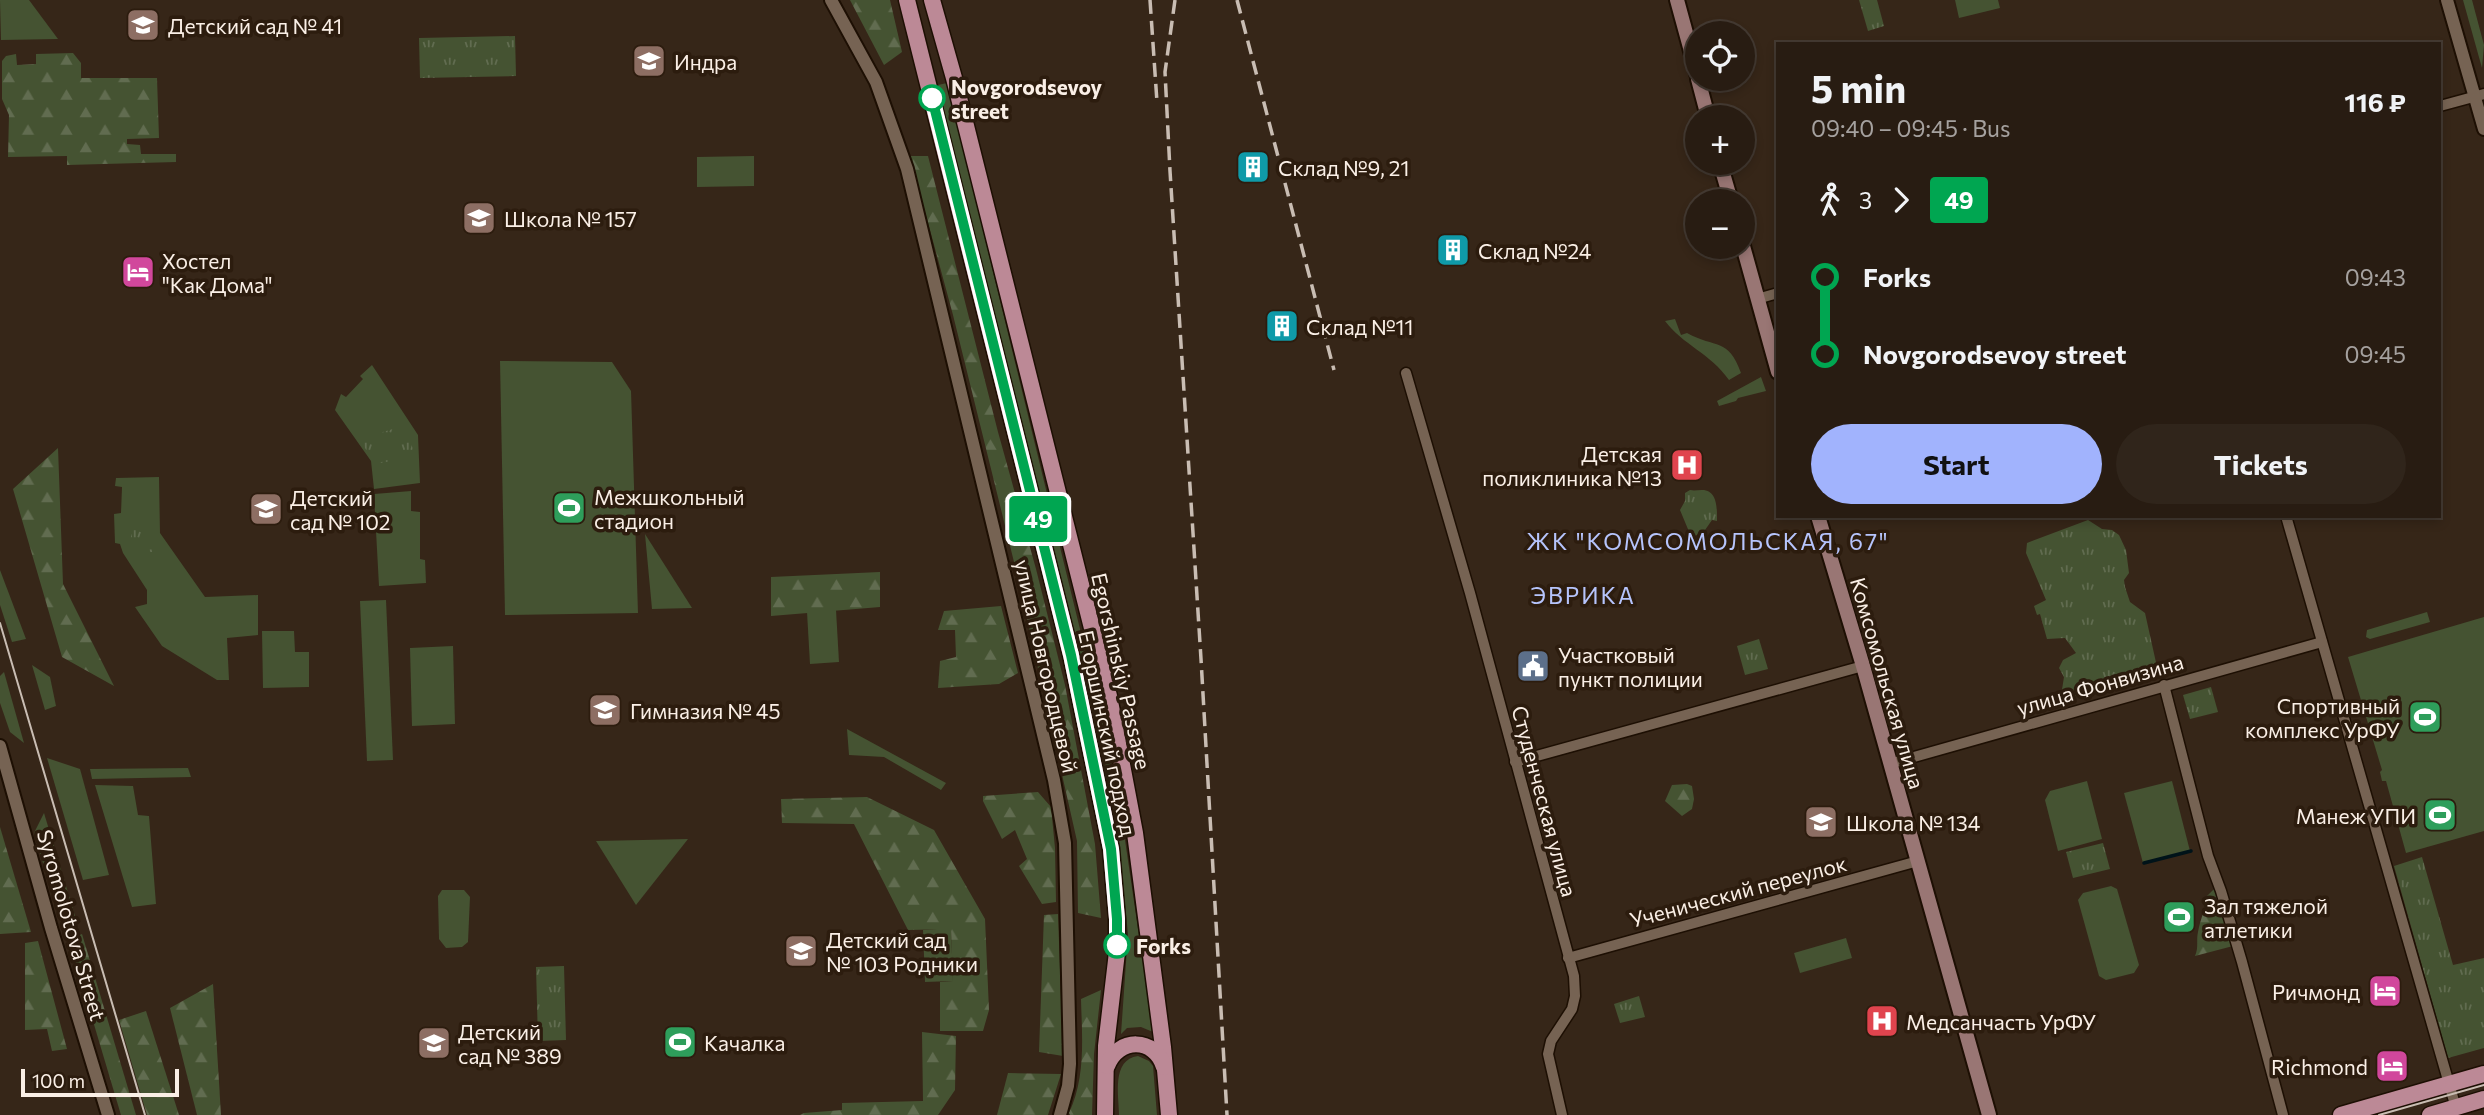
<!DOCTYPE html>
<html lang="en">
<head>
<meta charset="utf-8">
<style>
	:root { --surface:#281c12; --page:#30251b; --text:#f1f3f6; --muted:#a5a19f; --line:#443a32; --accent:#a1b3fd }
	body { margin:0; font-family:Commissioner,sans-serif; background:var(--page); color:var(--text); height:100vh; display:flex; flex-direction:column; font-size:26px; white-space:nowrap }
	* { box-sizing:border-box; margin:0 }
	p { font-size:23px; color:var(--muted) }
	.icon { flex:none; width:38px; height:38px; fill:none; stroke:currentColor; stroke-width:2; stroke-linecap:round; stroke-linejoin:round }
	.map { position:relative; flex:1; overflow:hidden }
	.drawer { position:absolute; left:1776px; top:42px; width:665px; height:476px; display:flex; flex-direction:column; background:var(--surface); border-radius:0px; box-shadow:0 4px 10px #0003,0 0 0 2px var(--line) }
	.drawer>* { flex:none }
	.badge { padding:0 14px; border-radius:5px; font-size:24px; line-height:46px }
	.fabs { position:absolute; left:1685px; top:21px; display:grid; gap:14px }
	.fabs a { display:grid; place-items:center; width:70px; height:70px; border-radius:50%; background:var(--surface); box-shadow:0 4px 10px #0003,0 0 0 2px var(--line); font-size:35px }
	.scale { position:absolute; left:21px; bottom:18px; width:158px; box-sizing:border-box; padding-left:7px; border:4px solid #faefe6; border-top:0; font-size:19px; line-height:24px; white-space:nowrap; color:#faefe6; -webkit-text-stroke:5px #2c1c0e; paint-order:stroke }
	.map>.badge { position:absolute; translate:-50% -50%; box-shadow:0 0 0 4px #fff }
	.legs { display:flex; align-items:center; gap:10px; height:77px; padding:0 35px; font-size:23px }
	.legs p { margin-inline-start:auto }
	.overview { display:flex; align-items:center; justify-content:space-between; height:119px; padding:0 35px }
	h1 { font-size:38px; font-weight:700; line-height:52px }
	.button { display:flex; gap:14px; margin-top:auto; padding:14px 35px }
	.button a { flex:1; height:80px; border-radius:42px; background:var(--accent); color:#111; font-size:28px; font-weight:700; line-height:80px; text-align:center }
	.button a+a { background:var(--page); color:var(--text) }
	ul { padding:0 35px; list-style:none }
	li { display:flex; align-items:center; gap:24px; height:77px; font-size:26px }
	li i { display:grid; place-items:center; width:10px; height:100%; margin:0 9px; background:currentColor }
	li i::after { content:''; width:18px; height:18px; margin:-9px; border:5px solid; border-radius:50%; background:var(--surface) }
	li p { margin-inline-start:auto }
	li:first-child i { background:linear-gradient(#0000 50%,currentColor 0) }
	li:last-child i { background:linear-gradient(currentColor 50%,#0000 0) }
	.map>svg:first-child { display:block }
	.grass { fill:#455332 }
	.forest { fill:url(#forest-firs) }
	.park { fill:url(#park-tufts) }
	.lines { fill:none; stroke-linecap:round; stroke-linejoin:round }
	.stream { stroke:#001319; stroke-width:3.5 }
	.minor-casing { stroke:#1d0f03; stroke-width:13 }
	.tertiary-casing { stroke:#1d0f03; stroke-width:16 }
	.secondary-casing { stroke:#1d0f03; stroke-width:18 }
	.primary-casing { stroke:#1d0f03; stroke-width:19 }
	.minor { stroke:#766353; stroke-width:10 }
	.tertiary { stroke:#766353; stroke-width:12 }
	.secondary { stroke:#997674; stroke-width:14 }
	.primary { stroke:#bc8996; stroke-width:16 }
	.tram { stroke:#c9bdb3; stroke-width:2 }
	.rail { stroke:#c9bdb3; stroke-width:3.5; stroke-dasharray:14 7; stroke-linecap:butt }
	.line-1-casing { stroke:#fff; stroke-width:16 }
	.line-1 { stroke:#00a651; stroke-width:10 }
	.stop-1-dot { fill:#fff; stroke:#00a651; stroke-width:3.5 }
	.labels { text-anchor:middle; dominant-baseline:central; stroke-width:7; stroke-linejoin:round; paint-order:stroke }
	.poi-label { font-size:21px; fill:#faefe6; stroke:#2c1c0e; text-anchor:start }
	.stop-label { font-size:21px; font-weight:bold; fill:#faefe6; stroke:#2c1c0e; text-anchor:start }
	.street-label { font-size:21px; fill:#faefe6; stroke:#2c1c0e }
	.neighbourhood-label { font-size:23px; letter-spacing:2px; fill:#b6c4fc; stroke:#2c1c0e }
</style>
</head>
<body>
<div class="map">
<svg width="2484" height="1115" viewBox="0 0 2484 1115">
	<defs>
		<pattern id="forest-firs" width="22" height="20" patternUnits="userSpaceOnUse" patternTransform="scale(1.75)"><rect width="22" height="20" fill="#455332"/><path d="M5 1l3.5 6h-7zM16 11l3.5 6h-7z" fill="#616c50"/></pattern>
		<pattern id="park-tufts" width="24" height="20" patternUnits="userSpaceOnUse" patternTransform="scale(1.75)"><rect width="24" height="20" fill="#455332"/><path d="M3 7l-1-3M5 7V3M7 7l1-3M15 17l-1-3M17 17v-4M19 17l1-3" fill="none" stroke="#616c50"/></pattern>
	</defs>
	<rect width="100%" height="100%" fill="#362618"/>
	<!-- grass -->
	<g class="grass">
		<polygon points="0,0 29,0 58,39 1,40"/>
		<polygon points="1955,0 1998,0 2000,8 1959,18"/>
		<polygon points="2463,0 2472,0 2484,45 2482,68"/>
		<polygon points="947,83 1107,740 1124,833 1153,1032 1141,1027 1127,1028 1121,1034 1128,934 1118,837 1101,740 938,85"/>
		<polygon points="754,156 754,186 697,187 697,157"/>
		<path d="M1675,319L1681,335L1687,333C1716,349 1728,337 1741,373L1729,380C1710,353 1683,345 1665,321Z"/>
		<polygon points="500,361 612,362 631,391 638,613 505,615"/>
		<polygon points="372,365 418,435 420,483 374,489 371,461 335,410 341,394 346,397 363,379 360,376"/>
		<polygon points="1761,377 1766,391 1738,398 1736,401 1719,406 1717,401"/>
		<polygon points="159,477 160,533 205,597 258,595 258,635 227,638 229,680 217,680 162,646 135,607 147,604 147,590 123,553 120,544 115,543 114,514 121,513 122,487 115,486 116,478"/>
		<polygon points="411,491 411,511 420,512 420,559 425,560 426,583 379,586 374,494"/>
		<polygon points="645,534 692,608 652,609"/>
		<polygon points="0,570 26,639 12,642 0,605"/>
		<polygon points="386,600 393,760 367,761 360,601"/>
		<polygon points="836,610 839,662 810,664 807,612"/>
		<polygon points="2427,612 2430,622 2370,639 2366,637 2367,630"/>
		<polygon points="2484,617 2484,831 2406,853 2386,781 2382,781 2380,772 2382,770 2348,657"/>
		<polygon points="262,631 294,631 295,652 309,652 309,687 263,688"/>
		<polygon points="453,646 455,724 412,726 410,648"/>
		<polygon points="32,665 50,677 56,706 45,710"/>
		<polygon points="4,672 24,743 10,732 0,703 0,676"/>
		<polygon points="847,729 946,783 941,790 884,757 849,755"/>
		<polygon points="47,758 80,769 109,875 83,880"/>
		<polygon points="188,768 191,777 92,779 90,769"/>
		<polygon points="2087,781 2102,839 2058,851 2045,800 2050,791"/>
		<polygon points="2172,781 2190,851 2143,863 2124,793"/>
		<polygon points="95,785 133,786 138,815 149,816 156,904 132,907"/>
		<polygon points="44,813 76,919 61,918 57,910 34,833"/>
		<polygon points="688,839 636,905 596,841"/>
		<polygon points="2111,886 2117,889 2139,965 2134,973 2106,980 2099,976 2078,900 2083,893"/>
		<polygon points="442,890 464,890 470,897 468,942 462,947 446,948 439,939 438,896"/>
		<polygon points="951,928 953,981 925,982 923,930"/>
		<polygon points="1846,938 1852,958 1800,973 1794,953"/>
		<path d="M1138,1056L1149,1061L1153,1066L1157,1115H1119C1119,1095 1111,1060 1138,1056Z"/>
	</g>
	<!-- forest -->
	<g class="forest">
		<polygon points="850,0 890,0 902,52 884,65"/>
		<polygon points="73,53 81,63 81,78 157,78 159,138 127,139 127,144 140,145 141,154 176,154 176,162 67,165 67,156 8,157 9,115 2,99 2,61 6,56 16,54 17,65 36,64 36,54"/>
		<polygon points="910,156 928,156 998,432 1036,569 1065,685 1095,844 1101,918 1078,913 1077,841 1015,566 953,315"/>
		<polygon points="58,448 63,584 114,686 62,657 13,489"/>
		<polygon points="880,572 880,607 771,616 771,577"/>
		<polygon points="1001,606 1018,673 999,684 938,688 940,661 956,657 955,630 938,630 944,611"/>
		<polygon points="1687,784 1692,786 1694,799 1692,809 1682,816 1665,801 1672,785"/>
		<polygon points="1038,792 1051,807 1055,848 1056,902 1042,904 1019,866 1027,859 1015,830 1002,839 983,801 983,796"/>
		<polygon points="867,797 934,830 985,919 989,1010 983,1031 940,1031 940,982 953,981 951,929 908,930 854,824 782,823 781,799"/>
		<polygon points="0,827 31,932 0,934"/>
		<path d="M2216,887L2233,946L2195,956C2199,947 2196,941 2198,932C2200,919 2205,913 2205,898Z"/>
		<polygon points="1058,914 1063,1056 1039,1052 1044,915"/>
		<polygon points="82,934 136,1115 121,1115 70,944 73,938"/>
		<polygon points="38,941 67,1049 52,1051 47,1029 25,1030 25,943"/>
		<polygon points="213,984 221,1115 197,1115 170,1008"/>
		<path d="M1101,990L1094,1054L1092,1115H1070L1069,1113C1086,1077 1082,1037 1081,999Z"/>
		<polygon points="146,1011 179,1115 147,1115 119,1020"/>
		<polygon points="922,1032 956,1036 955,1090 938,1115 800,1115 804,1113 842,1110 842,1103 923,1101"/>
		<polygon points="1008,1073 1061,1074 1048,1115 997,1115"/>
	</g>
	<!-- park -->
	<g class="park">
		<polygon points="1859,0 1877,0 1884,26 1868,31"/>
		<polygon points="515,36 516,76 420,78 419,38"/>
		<polygon points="406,425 415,457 374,464 360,439"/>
		<path d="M1690,490C1694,491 1698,490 1702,490C1718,490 1717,510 1717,521L1712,520L1705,530L1695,536L1690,534L1680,510L1685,501V493Z"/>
		<path d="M2088,520L2102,529L2112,530L2119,535L2126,550L2129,573L2124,580L2125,587L2130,602L2145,613L2157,667C2132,681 2091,700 2061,696L2064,677L2059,668L2063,660L2076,653L2065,638L2047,639L2040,614L2037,615L2034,606L2046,600L2026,553L2027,543Z"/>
		<rect x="131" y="522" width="21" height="30"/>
		<polygon points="1759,639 1768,669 1745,675 1737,646"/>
		<polygon points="2211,687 2218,712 2190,719 2183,695"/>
		<polygon points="2103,843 2110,869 2073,878 2066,852"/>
		<polygon points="2422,857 2453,965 2484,958 2484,1048 2448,1058 2394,866"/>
		<polygon points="564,966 566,1040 538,1041 536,967"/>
		<polygon points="1639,996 1645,1017 1620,1023 1614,1004"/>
	</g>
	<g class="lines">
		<!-- stream -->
		<polyline class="stream" points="2144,863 2191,851"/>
		<defs>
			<g id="minor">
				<polyline points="2440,106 2484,94"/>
				<polyline points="1757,299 1778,293"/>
				<polyline points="1406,373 1470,593 1574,976 1575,996 1572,1009 1551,1041 1548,1054 1562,1115"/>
				<polyline points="2286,516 2456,1108"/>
				<polyline points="2164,685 2208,856 2221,891 2242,962 2283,1115"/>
				<polyline points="1515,762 1863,666"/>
				<polyline points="1889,764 2322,642"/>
				<polyline points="1568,958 1918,861"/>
			</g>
			<g id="tertiary">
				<polyline points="831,0 876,82 907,169 1054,780 1065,843 1070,1064 1068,1086 1060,1115"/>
				<polyline points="2447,0 2484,129"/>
				<polyline points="0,746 51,928 108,1115"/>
			</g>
			<g id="secondary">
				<polyline points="1677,0 1698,77"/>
				<polyline points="1698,79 1708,117"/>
				<polyline points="1720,163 1731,201"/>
				<polyline points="1743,246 1778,372"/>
				<polyline points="1818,516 1863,666 1989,1115"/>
			</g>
			<g id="primary">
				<polyline points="907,0 1071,655 1111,849 1117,919 1117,952 1106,1046 1105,1115"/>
				<polyline points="932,0 954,78 1109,696 1135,833 1163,1047 1169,1115"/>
				<path d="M1107,1066C1118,1037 1155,1037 1164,1067"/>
				<polyline points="2341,1115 2484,1074"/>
				<polyline points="2430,1115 2484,1099"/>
			</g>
		</defs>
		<!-- minor casing -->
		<use href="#minor" class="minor-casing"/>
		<!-- tertiary casing -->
		<use href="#tertiary" class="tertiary-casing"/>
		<!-- secondary casing -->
		<use href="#secondary" class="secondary-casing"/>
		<!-- primary casing -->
		<use href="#primary" class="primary-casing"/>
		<!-- minor -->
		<use href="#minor" class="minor"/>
		<!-- tertiary -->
		<use href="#tertiary" class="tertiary"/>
		<!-- secondary -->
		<use href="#secondary" class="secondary"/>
		<!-- primary -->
		<use href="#primary" class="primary"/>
		<!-- tram -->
		<g class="tram">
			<polyline points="0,623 145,1115"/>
			<polyline points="2379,1115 2484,1085"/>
		</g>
		<!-- rail -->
		<g class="rail">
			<polyline points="1150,0 1157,102"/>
			<polyline points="1175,0 1165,72 1170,171 1201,659 1227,1115"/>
			<polyline points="1237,0 1334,370"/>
		</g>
	</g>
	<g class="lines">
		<defs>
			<polyline id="line-1" points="932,98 1071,655 1111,849 1117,919 1117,945"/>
		</defs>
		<!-- line-1 casing -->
		<use href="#line-1" class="line-1-casing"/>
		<!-- line-1 -->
		<use href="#line-1" class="line-1"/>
	</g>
	<!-- icons -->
	<defs>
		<symbol id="school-square" viewBox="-11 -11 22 22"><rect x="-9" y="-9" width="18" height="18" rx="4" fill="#8d6e63" stroke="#2c1c0e"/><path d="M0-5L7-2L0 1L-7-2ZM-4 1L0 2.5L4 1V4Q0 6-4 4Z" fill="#fff"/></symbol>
		<symbol id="building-square" viewBox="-11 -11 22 22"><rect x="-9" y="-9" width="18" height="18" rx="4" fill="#0f9aa8" stroke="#2c1c0e"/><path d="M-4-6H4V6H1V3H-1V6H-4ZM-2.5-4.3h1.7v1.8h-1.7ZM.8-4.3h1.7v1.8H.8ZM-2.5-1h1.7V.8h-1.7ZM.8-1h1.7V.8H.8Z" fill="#fff"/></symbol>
		<symbol id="hotel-square" viewBox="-11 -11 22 22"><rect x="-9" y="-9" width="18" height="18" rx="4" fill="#d1479c" stroke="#2c1c0e"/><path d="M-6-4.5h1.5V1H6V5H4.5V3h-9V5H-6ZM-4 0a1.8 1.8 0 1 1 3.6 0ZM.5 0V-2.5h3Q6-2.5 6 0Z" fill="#fff"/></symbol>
		<symbol id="hospital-square" viewBox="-11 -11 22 22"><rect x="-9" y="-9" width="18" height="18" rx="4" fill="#e0444e" stroke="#2c1c0e"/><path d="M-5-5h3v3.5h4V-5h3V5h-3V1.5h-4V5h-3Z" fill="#fff"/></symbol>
		<symbol id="stadium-square" viewBox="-11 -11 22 22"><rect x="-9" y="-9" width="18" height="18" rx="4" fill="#2e9e5b" stroke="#2c1c0e"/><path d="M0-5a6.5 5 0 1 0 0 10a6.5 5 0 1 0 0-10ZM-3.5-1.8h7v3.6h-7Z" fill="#fff"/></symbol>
		<symbol id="civic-square" viewBox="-11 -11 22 22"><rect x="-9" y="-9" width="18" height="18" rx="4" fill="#5c6f8a" stroke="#2c1c0e"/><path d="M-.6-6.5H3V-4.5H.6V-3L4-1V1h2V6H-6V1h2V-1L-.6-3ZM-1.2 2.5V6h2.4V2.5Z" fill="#fff"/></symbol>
	</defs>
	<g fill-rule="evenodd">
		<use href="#school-square" x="124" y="6" width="38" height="38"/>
		<use href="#school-square" x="630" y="42" width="38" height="38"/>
		<use href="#building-square" x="1234" y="148" width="38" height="38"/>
		<use href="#school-square" x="460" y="199" width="38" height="38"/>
		<use href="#building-square" x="1434" y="231" width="38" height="38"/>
		<use href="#hotel-square" x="119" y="253" width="38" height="38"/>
		<use href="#building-square" x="1263" y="307" width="38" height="38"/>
		<use href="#hospital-square" x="1668" y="446" width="38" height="38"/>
		<use href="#stadium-square" x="550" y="489" width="38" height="38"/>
		<use href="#school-square" x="247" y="490" width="38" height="38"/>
		<use href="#civic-square" x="1514" y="647" width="38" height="38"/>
		<use href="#school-square" x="586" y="691" width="38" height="38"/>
		<use href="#stadium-square" x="2406" y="698" width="38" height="38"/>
		<use href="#stadium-square" x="2421" y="796" width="38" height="38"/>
		<use href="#school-square" x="1802" y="803" width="38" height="38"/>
		<use href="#stadium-square" x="2160" y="898" width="38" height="38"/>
		<use href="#school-square" x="782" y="932" width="38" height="38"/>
		<use href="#hotel-square" x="2366" y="972" width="38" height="38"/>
		<use href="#hospital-square" x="1863" y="1002" width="38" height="38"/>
		<use href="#stadium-square" x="661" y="1023" width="38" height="38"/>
		<use href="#school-square" x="415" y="1024" width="38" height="38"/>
		<use href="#hotel-square" x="2373" y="1047" width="38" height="38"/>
	</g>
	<!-- markers -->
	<g class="stop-1-dot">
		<circle cx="932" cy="98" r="12"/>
		<circle cx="1117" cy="945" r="12"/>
	</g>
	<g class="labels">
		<!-- poi labels -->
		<g class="poi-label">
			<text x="168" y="25">Детский сад № 41</text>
			<text x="674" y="61">Индра</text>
			<text x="1278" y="167">Склад №9, 21</text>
			<text x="504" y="218">Школа № 157</text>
			<text x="1478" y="250">Склад №24</text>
			<text x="162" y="260">Хостел<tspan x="162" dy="24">"Как Дома"</tspan></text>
			<text x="1306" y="326">Склад №11</text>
			<text x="1662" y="453" text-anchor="end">Детская<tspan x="1662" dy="24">поликлиника №13</tspan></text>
			<text x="594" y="496">Межшкольный<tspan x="594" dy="24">стадион</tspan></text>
			<text x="290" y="497">Детский<tspan x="290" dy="24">сад № 102</tspan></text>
			<text x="1558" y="654">Участковый<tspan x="1558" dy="24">пункт полиции</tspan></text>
			<text x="2400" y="705" text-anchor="end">Спортивный<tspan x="2400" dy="24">комплекс УрФУ</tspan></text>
			<text x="630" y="710">Гимназия № 45</text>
			<text x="2416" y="815" text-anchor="end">Манеж УПИ</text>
			<text x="1846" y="822">Школа № 134</text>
			<text x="2204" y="905">Зал тяжелой<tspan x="2204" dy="24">атлетики</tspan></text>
			<text x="826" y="939">Детский сад<tspan x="826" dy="24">№ 103 Родники</tspan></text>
			<text x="2360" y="991" text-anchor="end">Ричмонд</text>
			<text x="1906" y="1021">Медсанчасть УрФУ</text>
			<text x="458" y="1031">Детский<tspan x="458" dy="24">сад № 389</tspan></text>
			<text x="704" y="1042">Качалка</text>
			<text x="2368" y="1066" text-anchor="end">Richmond</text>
		</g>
		<!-- stop labels -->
		<g class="stop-label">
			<text x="951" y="86">Novgorodsevoy<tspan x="951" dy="24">street</tspan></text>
			<text x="1136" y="945">Forks</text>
		</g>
		<!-- street labels -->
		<g class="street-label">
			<text transform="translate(1047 666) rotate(77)">улица Новгородцевой</text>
			<text transform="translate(1122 671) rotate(77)">Egorshinskiy Passage</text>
			<text transform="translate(1888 683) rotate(74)">Комсомольская улица</text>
			<text transform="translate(2100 684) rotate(-16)">улица Фонвизина</text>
			<text transform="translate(1108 733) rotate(78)">Егоршинский подход</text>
			<text transform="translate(1545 801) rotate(75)">Студенческая улица</text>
			<text transform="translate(1738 891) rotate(-15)">Ученический переулок</text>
			<text transform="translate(72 925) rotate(74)">Syromolotova Street</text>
		</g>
		<!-- neighbourhood labels -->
		<g class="neighbourhood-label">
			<text x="1708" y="541">ЖК "КОМСОМОЛЬСКАЯ, 67"</text>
			<text x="1583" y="595">ЭВРИКА</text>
		</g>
	</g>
</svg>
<div class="fabs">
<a><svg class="icon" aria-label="locate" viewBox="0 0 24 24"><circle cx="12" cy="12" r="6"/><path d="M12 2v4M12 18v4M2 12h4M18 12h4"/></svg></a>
<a>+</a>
<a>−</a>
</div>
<div class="scale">100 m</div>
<b class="badge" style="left:1038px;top:519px;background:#00a651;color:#fff">49</b>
<section class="drawer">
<div class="overview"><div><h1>5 min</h1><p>09:40 – 09:45 · Bus</p></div><b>116 ₽</b></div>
<div class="legs"><svg class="icon" aria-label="walk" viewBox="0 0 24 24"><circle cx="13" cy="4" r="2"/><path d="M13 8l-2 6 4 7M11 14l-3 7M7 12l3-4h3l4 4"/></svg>3<svg class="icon" aria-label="forward" viewBox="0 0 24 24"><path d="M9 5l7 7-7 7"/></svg><b class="badge" style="background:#00a651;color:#fff">49</b></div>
<ul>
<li><i style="color:#00a651"></i><b>Forks</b><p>09:43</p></li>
<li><i style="color:#00a651"></i><b>Novgorodsevoy street</b><p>09:45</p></li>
</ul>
<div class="button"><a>Start</a><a>Tickets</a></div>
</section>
</div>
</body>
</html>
